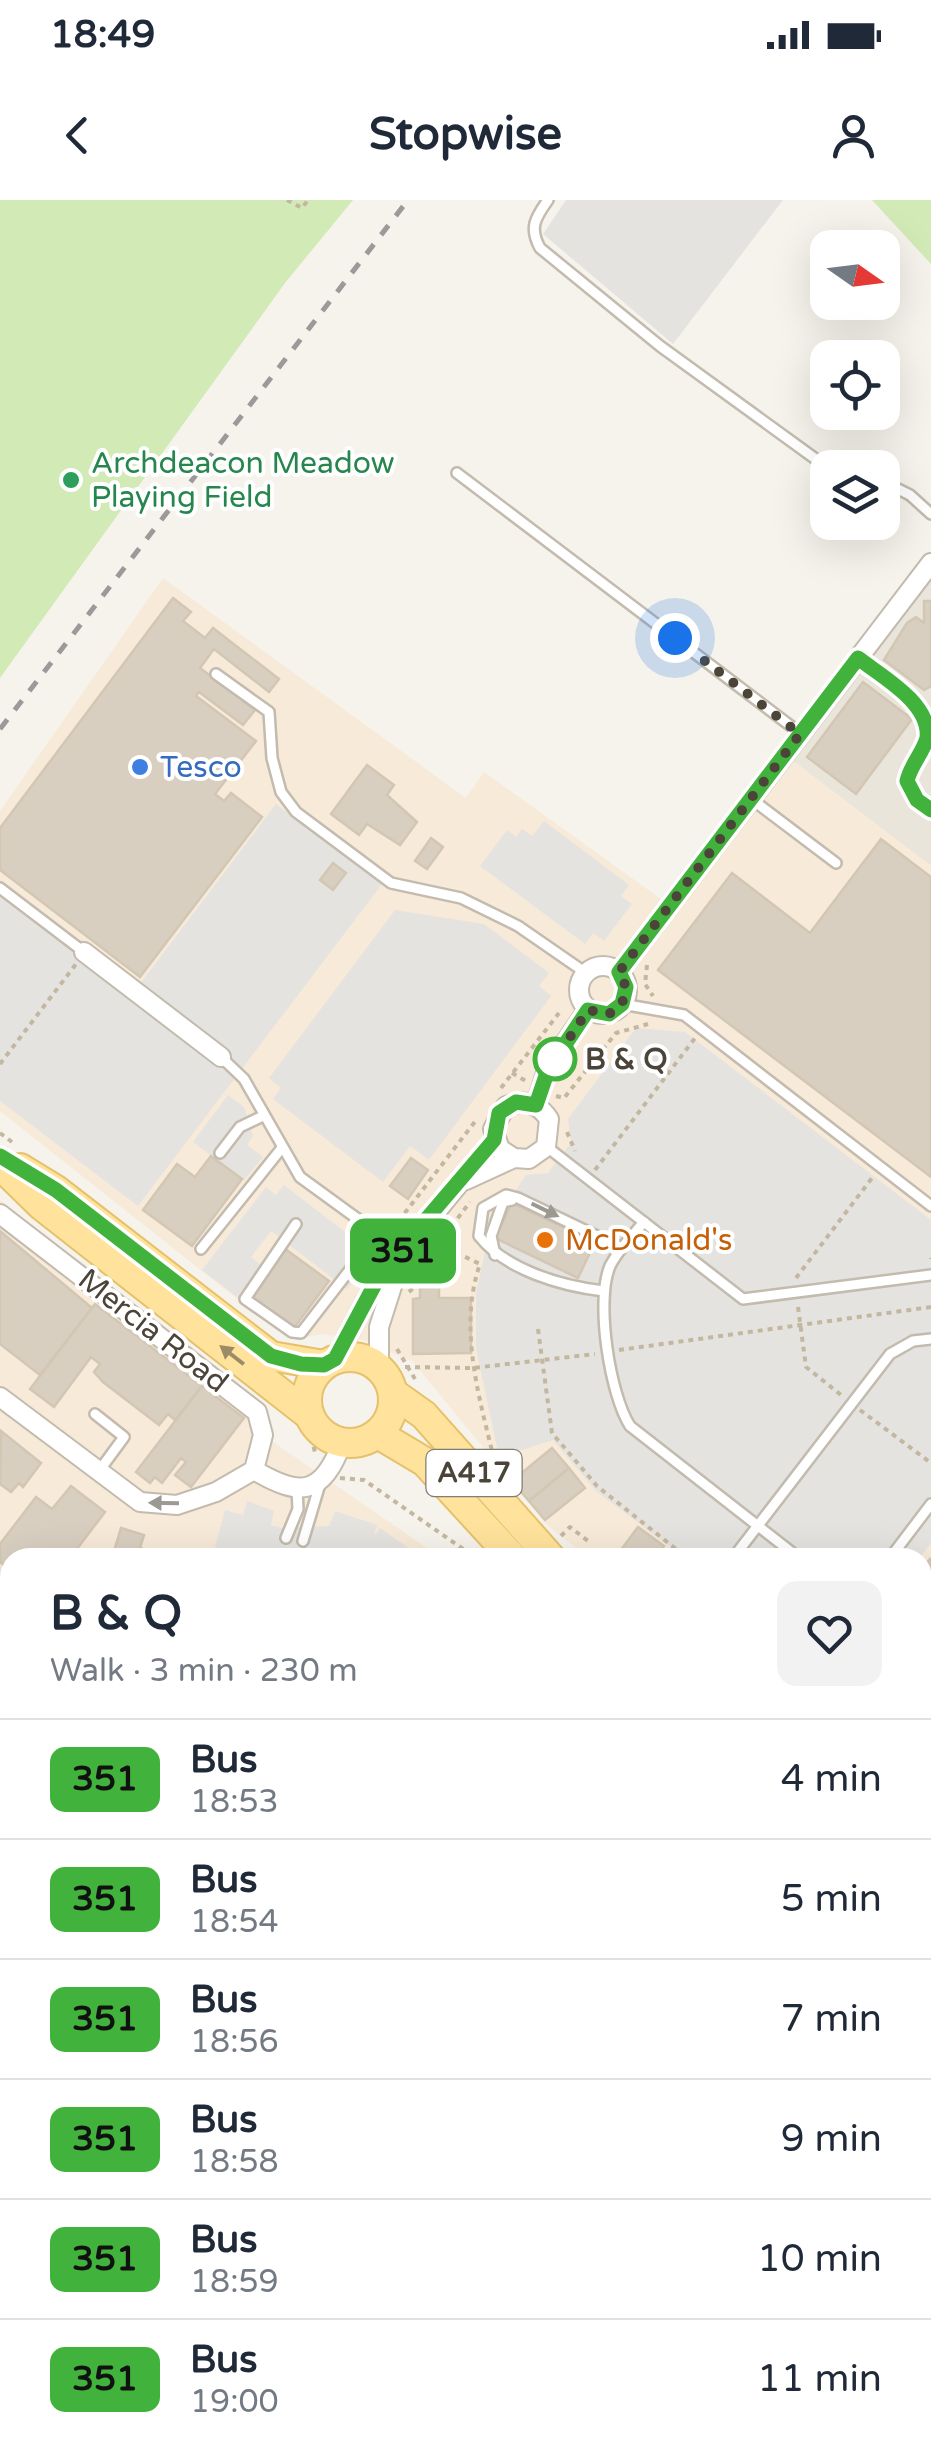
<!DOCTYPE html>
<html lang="en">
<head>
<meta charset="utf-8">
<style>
	:root { --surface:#fff; --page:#f2f2f3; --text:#1f2937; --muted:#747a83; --line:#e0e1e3 }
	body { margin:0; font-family:"Varela Round",sans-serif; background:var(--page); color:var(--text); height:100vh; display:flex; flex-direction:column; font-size:38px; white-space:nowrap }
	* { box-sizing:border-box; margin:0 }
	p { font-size:32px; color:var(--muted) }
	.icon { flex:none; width:55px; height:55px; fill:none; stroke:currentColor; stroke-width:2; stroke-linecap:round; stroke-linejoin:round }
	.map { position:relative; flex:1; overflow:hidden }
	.drawer { position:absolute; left:0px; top:1348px; width:932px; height:912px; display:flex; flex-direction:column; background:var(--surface); border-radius:30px 30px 0 0; box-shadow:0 10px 40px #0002 }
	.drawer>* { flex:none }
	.badge { padding:0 20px; border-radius:15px; font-size:35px; line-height:65px }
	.needle { width:65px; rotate:104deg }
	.tools { position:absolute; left:810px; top:30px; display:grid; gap:20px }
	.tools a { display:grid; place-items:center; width:90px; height:90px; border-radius:20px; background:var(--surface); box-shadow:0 10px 40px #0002; font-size:50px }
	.you { position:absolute; width:50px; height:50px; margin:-25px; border:8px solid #fff; border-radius:50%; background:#1a73e8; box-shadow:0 0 0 15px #1a73e833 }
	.map>.badge { position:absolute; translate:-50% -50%; box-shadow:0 0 0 5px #fff }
	.round { display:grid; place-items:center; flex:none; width:105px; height:105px; border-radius:20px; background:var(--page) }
	.summary { display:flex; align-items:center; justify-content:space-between; height:170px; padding:0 50px }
	h1 { font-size:48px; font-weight:800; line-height:75px }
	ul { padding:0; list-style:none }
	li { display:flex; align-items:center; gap:30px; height:120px; padding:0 50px; border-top:2px solid var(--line) }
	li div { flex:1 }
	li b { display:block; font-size:38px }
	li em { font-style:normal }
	li .badge { min-width:110px; font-weight:700; text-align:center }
	.status { display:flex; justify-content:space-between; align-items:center; height:70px; padding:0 50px; background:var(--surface); direction:ltr }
	.status svg { height:28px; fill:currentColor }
	header { display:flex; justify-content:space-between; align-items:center; height:130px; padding:0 50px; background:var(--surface); font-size:45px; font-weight:800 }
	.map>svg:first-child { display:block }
	.residential { fill:#eae5da }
	.commercial { fill:#f7ead8 }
	.green { fill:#d2eab5 }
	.parking { fill:#e5e3e0 }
	.building { fill:#d8cfc1; stroke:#d3c7b4; stroke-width:2.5 }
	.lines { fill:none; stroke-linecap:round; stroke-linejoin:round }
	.lane-casing { stroke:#c2bbae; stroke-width:14 }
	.street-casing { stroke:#c2bbae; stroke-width:22 }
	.primary-casing { stroke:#e6c16a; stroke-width:32 }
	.path { stroke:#c4b79f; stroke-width:4; stroke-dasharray:5 5; stroke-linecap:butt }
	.lane { stroke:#fff; stroke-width:9 }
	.street { stroke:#fff; stroke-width:18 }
	.primary { stroke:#ffe39c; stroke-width:28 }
	.rail { stroke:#9a9a9a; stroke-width:5; stroke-dasharray:12 12; stroke-linecap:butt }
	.oneway { fill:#9c9892 }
	.oneway2 { fill:#9c8c66 }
	.line-casing { stroke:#fff; stroke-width:22 }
	.line { stroke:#41b23b; stroke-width:15 }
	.walk { stroke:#4b4439; stroke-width:10; stroke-dasharray:0 18 }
	.leisure-dot { fill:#2e9e5b; stroke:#fff; stroke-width:4 }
	.shop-dot { fill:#3f7fe0; stroke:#fff; stroke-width:4 }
	.stop-dot { fill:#fff; stroke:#41b23b; stroke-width:5 }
	.food-dot { fill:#e8710a; stroke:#fff; stroke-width:4 }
	.labels { text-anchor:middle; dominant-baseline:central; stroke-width:8; stroke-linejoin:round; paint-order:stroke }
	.shield { fill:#fff; stroke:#817c74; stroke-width:2.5 }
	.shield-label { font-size:28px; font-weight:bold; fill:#4b4439 }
	.leisure-label { font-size:30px; fill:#27864d; stroke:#fff; text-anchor:start }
	.shop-label { font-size:30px; fill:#366cbe; stroke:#fff; text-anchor:start }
	.stop-label { font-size:30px; font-weight:bold; fill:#4b4439; stroke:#fff; text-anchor:start }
	.food-label { font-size:30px; fill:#c56008; stroke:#fff; text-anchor:start }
	.street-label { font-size:30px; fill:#4b4439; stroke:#fff }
</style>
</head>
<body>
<div class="status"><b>18:49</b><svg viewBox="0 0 49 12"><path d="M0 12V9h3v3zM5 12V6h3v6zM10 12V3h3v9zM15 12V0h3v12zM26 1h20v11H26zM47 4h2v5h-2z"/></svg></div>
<header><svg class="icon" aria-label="back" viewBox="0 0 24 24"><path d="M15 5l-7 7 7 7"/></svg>Stopwise<svg class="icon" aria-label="person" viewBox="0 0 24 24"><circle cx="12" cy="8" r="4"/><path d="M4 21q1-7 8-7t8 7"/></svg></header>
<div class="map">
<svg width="931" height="2258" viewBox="0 0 931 2258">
	<rect width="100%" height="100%" fill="#f6f3ec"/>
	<!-- residential -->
	<g class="residential">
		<polygon points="931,368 931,666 784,554"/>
		<polygon points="0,1382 10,1388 10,1661 0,1653"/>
		<polygon points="923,1703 931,1709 931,2258 190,2258 170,2250 922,2250"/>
	</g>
	<!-- commercial -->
	<g class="commercial">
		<polygon points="163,378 466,598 484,572 668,704 784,554 931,666 931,1633 922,1627 922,1358 587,1357 546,1324 413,1162 364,1140 323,1134 299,1138 265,1121 0,911 0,611"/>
		<polygon points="0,1000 266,1205 273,1242 440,1357 10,1358 10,1388 0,1382"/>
	</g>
	<!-- green -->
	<g class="green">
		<polygon points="0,0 353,0 285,83 0,478"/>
		<polygon points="872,0 931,0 931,64"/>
		<polygon points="0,1653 10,1661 10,2165 0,2161"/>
	</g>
	<!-- parking -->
	<g class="parking">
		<polygon points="566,0 783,0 673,144 543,34"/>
		<polygon points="276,604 382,684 138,1006 0,901 0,684 137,788"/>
		<polygon points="544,621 629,685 621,696 632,704 604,741 593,733 585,744 480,666 507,630 516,637 522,629 532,636"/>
		<polygon points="395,710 484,724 549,773 539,786 551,796 429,960 410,946 383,982 273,899 281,888 269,878"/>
		<polygon points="636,828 685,832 931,1020 931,1343 920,1357 684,1357 596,1291 553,1240 499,1257 476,1148 476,1094 486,1047 493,1025 526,975 548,973 571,943 568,919"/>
		<polygon points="228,895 244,907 253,936 247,945 263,957 244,980 193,942"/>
		<polygon points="284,985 358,1042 351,1053 366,1064 347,1089 271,1031 251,1057 261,1065 237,1097 202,1070 266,987 276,995"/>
		<polygon points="247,1301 274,1311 271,1325 281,1328 329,1326 335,1311 377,1325 374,1336 380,1328 421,1357 242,1357 215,1347 225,1310 243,1315"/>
	</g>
	<!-- building -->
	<g class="building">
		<polygon points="173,398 191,412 183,421 205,438 213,428 279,479 269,492 214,449 200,468 255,510 243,525 199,492 196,496 256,541 215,594 224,601 231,593 262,617 140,777 0,670 0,628"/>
		<polygon points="924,401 931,401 931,486 924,490 884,460 907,423 916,417 924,423"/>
		<polygon points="863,482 912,519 856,594 807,557"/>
		<polygon points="367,565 394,585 387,595 417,622 400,645 367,624 359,635 331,614"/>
		<polygon points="431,638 443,647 427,669 415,661"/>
		<polygon points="881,639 931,677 931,977 658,770 732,673 810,733"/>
		<polygon points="333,663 346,673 333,690 320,680"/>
		<polygon points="211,956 242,979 192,1046 143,1010 177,964 195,977"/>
		<polygon points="411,958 428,970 408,999 390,986"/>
		<polygon points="512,1003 595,1042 578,1078 495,1038"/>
		<polygon points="0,1031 92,1108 40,1175 0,1144"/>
		<polygon points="284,1048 329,1081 294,1128 249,1095"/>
		<polygon points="439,1087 439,1098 471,1098 471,1153 413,1154 413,1099 420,1098 420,1088"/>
		<polygon points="95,1104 202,1186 175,1220 168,1214 159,1225 103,1182 94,1172 100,1164 91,1157 54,1207 30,1189"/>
		<polygon points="202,1186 244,1218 191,1287 175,1275 186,1262 181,1258 162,1283 155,1277 150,1283 136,1272"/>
		<polygon points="1,1231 41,1263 23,1287 19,1283 11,1292 0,1284"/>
		<polygon points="552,1248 569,1268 529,1301 512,1281"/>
		<polygon points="569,1268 585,1288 545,1320 529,1301"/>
		<polygon points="71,1286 105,1312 70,1358 10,1358 10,1370 0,1362 0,1344 36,1297 52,1309"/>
		<polygon points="638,1327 664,1346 655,1358 615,1358"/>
		<polygon points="121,1328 144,1335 140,1348 169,1358 112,1358"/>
		<polygon points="930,1359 931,1360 931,1421 922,1415 922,1370"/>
		<polygon points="922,1480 931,1487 931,1528 922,1539"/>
		<polygon points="0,1685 10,1688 10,1717 0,1714"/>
		<polygon points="10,1947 10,1997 0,1994"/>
		<polygon points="10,2013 10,2065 0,2062"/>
	</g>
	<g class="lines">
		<defs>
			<g id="lane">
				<path d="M548,0C535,18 529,28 540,48L660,146L828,268"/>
				<polyline points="457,273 800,533"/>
				<polyline points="882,281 910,295 931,314"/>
				<path d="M858,458C881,476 931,503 927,538C923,554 911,564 907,581L917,600L931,610"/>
				<polyline points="216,474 269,512 272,558 281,592 296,612 391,683 461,698 518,726 586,773"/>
				<polyline points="750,598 836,663"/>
				<polyline points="0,688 84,752"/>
				<polyline points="622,804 684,815 931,1006"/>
				<polyline points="221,857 244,879 300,977 403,1052"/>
				<polyline points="547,947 743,1099 931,1075"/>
				<polyline points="220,953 240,927 263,916"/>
				<path d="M644,1022C632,1036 618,1050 610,1066C595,1101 610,1195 630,1226L799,1358"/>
				<polyline points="296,1024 245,1099 292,1132 301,1133 352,1067"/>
				<polyline points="201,1049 281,949"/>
				<polyline points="495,1055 491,1036 503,1002 512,1000"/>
				<path d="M604,1091C561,1086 506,1070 479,1036L483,1008L506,995L518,998L622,1048"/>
				<polyline points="95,1214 124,1237 99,1271"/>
				<polyline points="286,1338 298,1309 297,1289"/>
				<polyline points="303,1341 320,1284"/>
				<polyline points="733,1358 890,1154 913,1141 931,1139"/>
				<polyline points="890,1358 931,1304"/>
				<polyline points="922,1452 931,1458"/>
			</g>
			<g id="street">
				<polyline points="84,752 221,857"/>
				<circle cx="603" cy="790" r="24"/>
				<polyline points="619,772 931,363"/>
				<polyline points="536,905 547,870 588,809"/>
				<path d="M466,980L514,958L529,959L546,947L549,919C538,903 524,899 506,906L493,929L500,949L514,958"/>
				<polyline points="0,1014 257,1212 263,1235 254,1270 216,1292 177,1305 140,1302 0,1197"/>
				<polyline points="335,1159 382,1071 402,1052"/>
				<polyline points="379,1167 379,1127 403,1052 495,940"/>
				<path d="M254,1270C301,1298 322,1295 342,1243"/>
				<polyline points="0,1534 10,1538"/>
				<polyline points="0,1609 10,1583"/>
				<polyline points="922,1616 931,1606"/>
				<polyline points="922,2101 931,2110"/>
				<polyline points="0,2233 10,2189"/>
				<polyline points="100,2258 102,2250"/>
				<polyline points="613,2258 614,2250"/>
			</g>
			<g id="primary">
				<polyline points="0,965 42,1006 309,1215"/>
				<polyline points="20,968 56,990 271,1156 324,1165"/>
				<circle cx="350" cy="1200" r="43"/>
				<polyline points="393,1193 424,1215 551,1358"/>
				<polyline points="378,1234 425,1262 513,1358"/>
				<polyline points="922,1651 931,1657"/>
				<polyline points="922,1684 931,1690"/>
				<polyline points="0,2185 10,2189"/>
				<polyline points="170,2250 190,2258"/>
			</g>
		</defs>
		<!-- lane casing -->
		<use href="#lane" class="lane-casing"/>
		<!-- street casing -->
		<use href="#street" class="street-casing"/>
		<!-- primary casing -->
		<use href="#primary" class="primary-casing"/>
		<!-- path -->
		<g class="path">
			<polyline points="287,0 302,8 308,0"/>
			<polyline points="647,765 645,784 653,796"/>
			<polyline points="0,864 76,764"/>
			<polyline points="512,873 526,881"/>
			<polyline points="501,888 559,813"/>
			<polyline points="556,896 564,898 616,833 648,824"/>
			<polyline points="567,932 575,951"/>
			<polyline points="0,933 16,945"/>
			<polyline points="595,970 695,838"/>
			<polyline points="379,1021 382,1017 401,1018 477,919"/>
			<path d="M438,1044L480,1064C458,1127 479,1197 494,1259"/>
			<polyline points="931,1058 931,1059"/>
			<polyline points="796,1078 872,978"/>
			<polyline points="409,1092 428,1073 438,1044 470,1002"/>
			<polyline points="798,1107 806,1167 841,1195"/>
			<polyline points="538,1129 552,1233 597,1286 687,1358"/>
			<polyline points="397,1149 415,1179"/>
			<polyline points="619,1150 931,1107"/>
			<polyline points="405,1167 473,1168 595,1154"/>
			<polyline points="860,1210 931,1263"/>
			<polyline points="311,1237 316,1256"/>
			<polyline points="340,1278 364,1280 476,1358"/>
			<polyline points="561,1336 570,1327 588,1341"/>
			<polyline points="0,1653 10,1661"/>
			<polyline points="922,1972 931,1964"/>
			<polyline points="682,2258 686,2250"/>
		</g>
		<!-- lane -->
		<use href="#lane" class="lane"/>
		<!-- street -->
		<use href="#street" class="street"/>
		<!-- primary -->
		<use href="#primary" class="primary"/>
		<!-- rail -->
		<polyline class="rail" points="0,529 408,0"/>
	</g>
	<!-- one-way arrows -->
	<defs><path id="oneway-solid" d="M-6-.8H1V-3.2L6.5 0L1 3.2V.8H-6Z" transform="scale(2.5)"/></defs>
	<g class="oneway">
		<use href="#oneway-solid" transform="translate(545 1010) rotate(26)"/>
		<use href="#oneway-solid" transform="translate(164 1303) rotate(-179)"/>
	</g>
	<use class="oneway2" href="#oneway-solid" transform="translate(232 1155) rotate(-142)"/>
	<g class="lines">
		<defs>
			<path id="line" d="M0,956L56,990L271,1156L301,1164L324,1165L335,1159L382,1071L494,940L499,913L516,902L536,905L548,870L588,810L609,814L622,804L626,787L619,772L858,458C881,476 931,503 927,538C923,553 911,564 907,581L917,600L931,610"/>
		</defs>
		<!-- line casing -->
		<use href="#line" class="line-casing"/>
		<!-- line -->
		<use href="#line" class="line"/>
		<!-- walk -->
		<polyline class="walk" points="555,859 548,870 588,810 609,814 622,804 626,787 619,772 800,534 675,438"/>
	</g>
	<!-- markers -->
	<circle class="leisure-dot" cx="71" cy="280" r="10"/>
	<circle class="shop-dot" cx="140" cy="567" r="10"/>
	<circle class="stop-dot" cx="555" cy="859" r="20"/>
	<circle class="food-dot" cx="545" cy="1040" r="10"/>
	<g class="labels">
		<!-- shield labels -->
		<rect class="shield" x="426.5" y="1250" width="95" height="46" rx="8"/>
		<g class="shield-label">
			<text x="474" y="1273">A417</text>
		</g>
		<!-- leisure labels -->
		<g class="leisure-label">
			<text x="91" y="263">Archdeacon Meadow<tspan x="91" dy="34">Playing Field</tspan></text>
		</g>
		<!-- shop labels -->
		<g class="shop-label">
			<text x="160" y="567">Tesco</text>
		</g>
		<!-- stop labels -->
		<g class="stop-label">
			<text x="585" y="859">B &amp; Q</text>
		</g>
		<!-- food labels -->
		<g class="food-label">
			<text x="565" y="1040">McDonald's</text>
		</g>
		<!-- street labels -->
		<g class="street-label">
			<text transform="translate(153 1131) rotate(38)">Mercia Road</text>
		</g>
	</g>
</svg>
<div class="tools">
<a><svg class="needle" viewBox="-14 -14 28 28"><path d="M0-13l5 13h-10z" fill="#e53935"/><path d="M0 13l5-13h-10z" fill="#747a83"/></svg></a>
<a><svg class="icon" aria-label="locate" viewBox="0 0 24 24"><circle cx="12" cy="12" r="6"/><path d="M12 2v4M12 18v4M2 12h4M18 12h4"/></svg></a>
<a><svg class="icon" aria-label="layers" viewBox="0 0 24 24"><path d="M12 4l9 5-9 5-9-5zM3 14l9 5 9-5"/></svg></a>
</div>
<div class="you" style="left:675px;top:438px"></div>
<b class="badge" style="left:403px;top:1051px;background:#41b23b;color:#111">351</b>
<section class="drawer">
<div class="summary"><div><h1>B &amp; Q</h1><p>Walk · 3 min · 230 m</p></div><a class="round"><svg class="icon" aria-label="heart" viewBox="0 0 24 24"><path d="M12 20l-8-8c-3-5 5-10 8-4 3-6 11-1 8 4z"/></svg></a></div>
<ul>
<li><span class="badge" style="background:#41b23b;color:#111">351</span><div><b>Bus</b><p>18:53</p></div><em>4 min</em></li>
<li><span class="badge" style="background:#41b23b;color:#111">351</span><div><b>Bus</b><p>18:54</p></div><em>5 min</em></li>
<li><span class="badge" style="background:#41b23b;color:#111">351</span><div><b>Bus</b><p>18:56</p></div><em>7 min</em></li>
<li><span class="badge" style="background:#41b23b;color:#111">351</span><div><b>Bus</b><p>18:58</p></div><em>9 min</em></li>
<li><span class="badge" style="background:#41b23b;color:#111">351</span><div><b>Bus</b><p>18:59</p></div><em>10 min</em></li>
<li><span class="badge" style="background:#41b23b;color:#111">351</span><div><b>Bus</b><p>19:00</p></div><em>11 min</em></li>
</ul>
</section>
</div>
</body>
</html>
